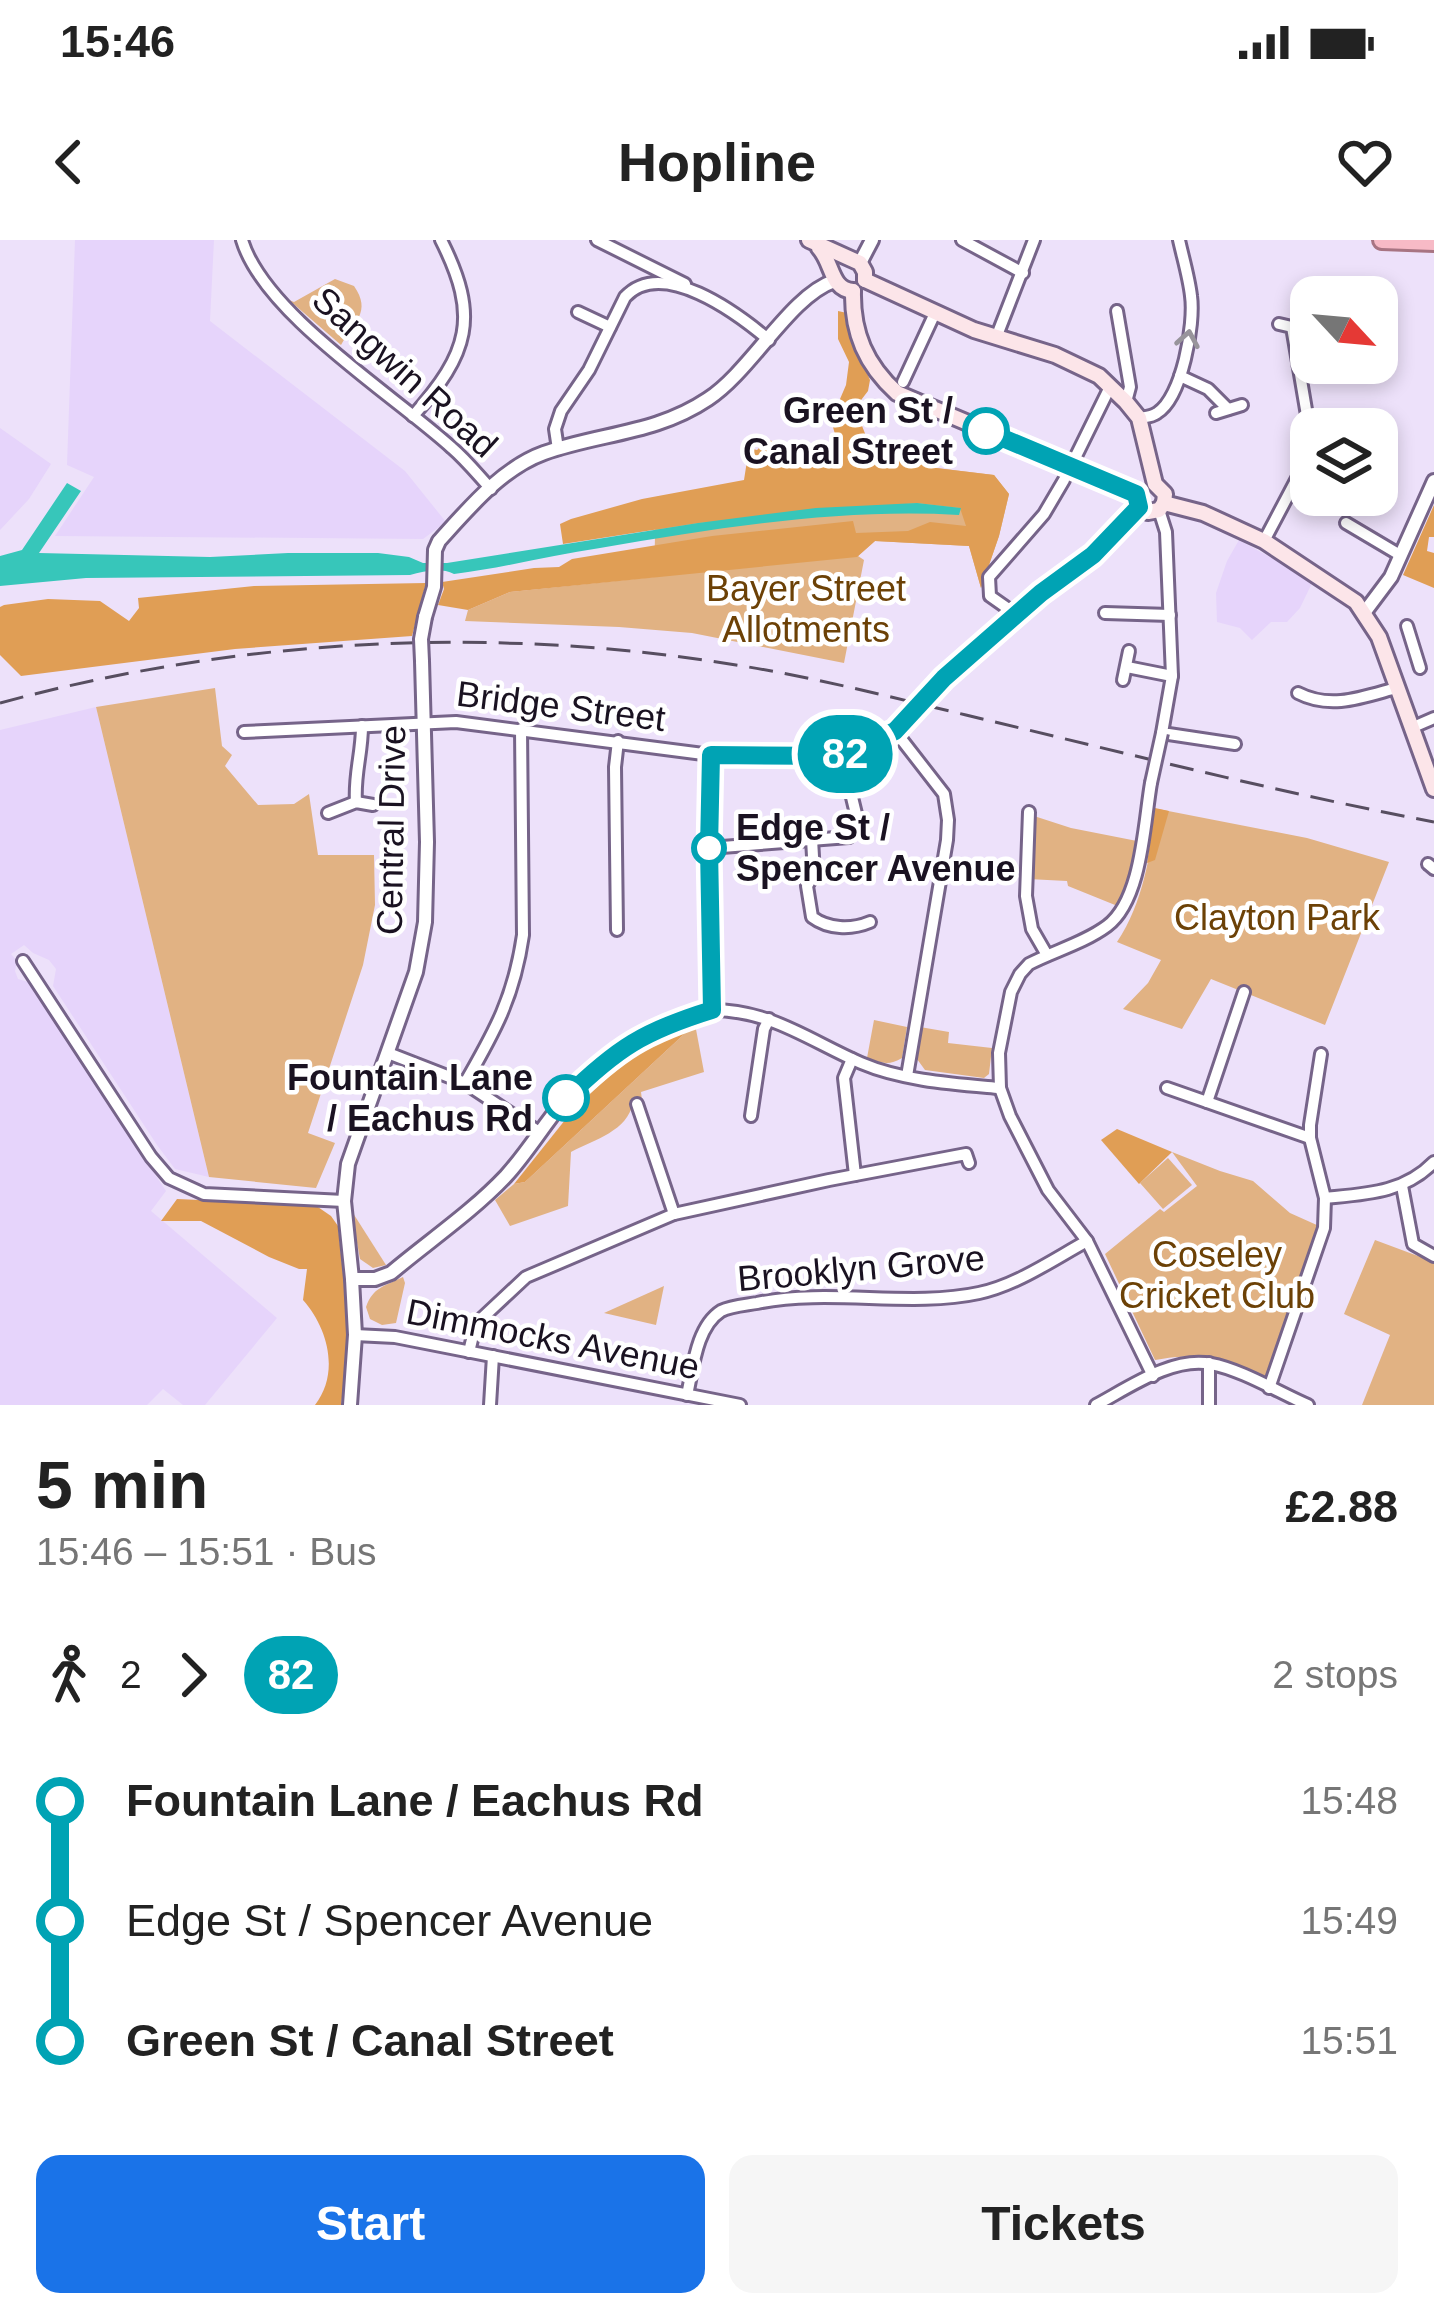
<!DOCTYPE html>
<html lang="en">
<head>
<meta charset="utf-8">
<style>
	:root { --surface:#fff; --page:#f6f6f6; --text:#222; --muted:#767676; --accent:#1a73e8 }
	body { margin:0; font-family:Arial,sans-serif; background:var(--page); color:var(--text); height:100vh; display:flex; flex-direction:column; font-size:45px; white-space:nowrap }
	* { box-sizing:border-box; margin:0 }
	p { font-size:39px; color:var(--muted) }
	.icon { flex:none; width:66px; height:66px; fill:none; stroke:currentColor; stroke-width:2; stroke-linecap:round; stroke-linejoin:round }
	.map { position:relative; height:1165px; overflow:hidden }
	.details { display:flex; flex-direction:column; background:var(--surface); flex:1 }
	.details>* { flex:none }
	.badge { padding:0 24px; border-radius:39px; font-size:42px; line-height:78px }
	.needle { width:78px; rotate:116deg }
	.controls { position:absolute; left:1290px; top:36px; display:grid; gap:24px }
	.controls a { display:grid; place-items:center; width:108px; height:108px; border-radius:24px; background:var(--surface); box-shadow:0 6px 18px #0003; font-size:60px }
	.map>.badge { position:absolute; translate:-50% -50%; box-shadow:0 0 0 6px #fff }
	.legs { display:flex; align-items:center; gap:18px; height:132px; padding:0 36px; font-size:39px }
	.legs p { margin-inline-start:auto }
	.overview { display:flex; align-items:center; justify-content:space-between; height:204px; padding:0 36px }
	h1 { font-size:66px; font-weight:600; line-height:90px }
	.button { display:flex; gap:24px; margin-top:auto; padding:24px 36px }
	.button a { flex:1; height:138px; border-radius:24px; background:var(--accent); color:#fff; font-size:48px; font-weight:600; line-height:138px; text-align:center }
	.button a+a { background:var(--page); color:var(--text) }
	ul { padding:0 36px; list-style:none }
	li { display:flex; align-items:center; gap:42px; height:120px; font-size:45px }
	li i { display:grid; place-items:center; width:18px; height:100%; margin:0 15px; background:currentColor }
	li i::after { content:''; width:30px; height:30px; margin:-15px; border:9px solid; border-radius:50%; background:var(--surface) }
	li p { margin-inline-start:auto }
	li:first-child i { background:linear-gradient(#0000 50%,currentColor 0) }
	li:last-child i { background:linear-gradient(currentColor 50%,#0000 0) }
	.status { display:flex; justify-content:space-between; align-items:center; height:84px; padding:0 60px; background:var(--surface); direction:ltr }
	.status svg { height:33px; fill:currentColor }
	header { display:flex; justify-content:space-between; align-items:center; height:156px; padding:0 36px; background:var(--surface); font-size:54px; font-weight:600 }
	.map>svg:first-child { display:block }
	.built { fill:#e6d4fb }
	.green { fill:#e1b283 }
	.forest { fill:#e09e55 }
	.water { fill:#37c6ba }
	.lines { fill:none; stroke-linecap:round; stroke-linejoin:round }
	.minor-casing { stroke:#766489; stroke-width:16 }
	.tertiary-casing { stroke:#766489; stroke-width:18 }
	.secondary-casing { stroke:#766489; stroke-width:20 }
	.trunk-casing { stroke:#a87482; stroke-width:22 }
	.minor { stroke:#fff; stroke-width:10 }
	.tertiary { stroke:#fff; stroke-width:12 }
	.secondary { stroke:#fce5e9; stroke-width:14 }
	.trunk { stroke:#f7bac6; stroke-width:16 }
	.rail { stroke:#574e60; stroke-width:3; stroke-dasharray:24 12; stroke-linecap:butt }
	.minor-bridge-casing { stroke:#766489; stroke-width:16; stroke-linecap:butt }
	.tertiary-bridge-casing { stroke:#766489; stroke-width:18; stroke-linecap:butt }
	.minor-bridge { stroke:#fff; stroke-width:10 }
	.tertiary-bridge { stroke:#fff; stroke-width:12 }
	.oneway { stroke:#98949b }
	.line-1-casing { stroke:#fff; stroke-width:27 }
	.line-1 { stroke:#00a3b4; stroke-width:18 }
	.stop-1-dot { fill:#fff; stroke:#00a3b4; stroke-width:6 }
	.labels { text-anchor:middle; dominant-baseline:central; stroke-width:9; stroke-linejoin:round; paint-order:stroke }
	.street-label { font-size:36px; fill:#1a1221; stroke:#fff }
	.stop-label { font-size:36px; font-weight:bold; fill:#1a1221; stroke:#fff; text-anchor:end }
	.park-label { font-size:36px; fill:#6c4106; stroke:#fff }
</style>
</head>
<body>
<div class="status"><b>15:46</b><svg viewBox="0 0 49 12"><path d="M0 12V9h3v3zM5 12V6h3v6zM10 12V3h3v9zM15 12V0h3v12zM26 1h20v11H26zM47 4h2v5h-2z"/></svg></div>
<header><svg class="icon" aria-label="back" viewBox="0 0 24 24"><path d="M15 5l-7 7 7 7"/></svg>Hopline<svg class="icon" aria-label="heart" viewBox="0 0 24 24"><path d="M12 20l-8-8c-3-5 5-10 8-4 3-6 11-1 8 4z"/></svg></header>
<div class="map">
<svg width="1434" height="1165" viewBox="0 0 1434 1165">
	<rect width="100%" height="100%" fill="#ede1fa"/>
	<!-- built -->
	<g class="built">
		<polygon points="75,0 214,0 210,81 405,231 446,282 423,299 55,296 94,237 67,225"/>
		<polygon points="0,188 51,224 29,259 0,290"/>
		<polygon points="1239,300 1313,341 1300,368 1287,382 1271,382 1252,400 1240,388 1217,382 1216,353 1227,321"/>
		<polygon points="96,467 209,937 175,929 157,905 53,746 56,729 49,720 33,713 24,705 11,714 17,721 15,731 18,739 28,742 166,951 151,971 277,1078 205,1165 183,1165 163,1149 147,1165 0,1165 0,490"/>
	</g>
	<!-- green -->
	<g class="green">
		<path d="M335,39L354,46C372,72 354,82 341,105L289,60L294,62Z"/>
		<polygon points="866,196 928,227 994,235 1009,254 999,296 981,348 969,306 875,301 858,316 864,320 844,423 692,393 619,387 465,381 468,370 510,352 654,337 656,257 847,243"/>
		<polygon points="215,448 222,506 232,515 225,526 258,565 294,564 309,554 318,615 374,615 375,665 363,725 308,893 335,903 316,948 209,937 96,467"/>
		<path d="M1158,569L1307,598L1389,622L1325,785L1211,739L1182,789L1123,769L1148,743L1161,720L1117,702C1144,662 1149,615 1158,569Z"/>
		<polygon points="1034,576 1071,588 1137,601 1129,643 1120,667 1068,646 1067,641 1028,639"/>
		<path d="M874,780L907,787L902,818C889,826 881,823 867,818Z"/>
		<path d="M695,784L704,832L641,852L642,860L633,863C627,891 596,899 571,912L568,966L510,986L495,960L514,944L525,942Z"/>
		<polygon points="920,787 949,792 948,803 992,808 989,834 984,838 925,830 917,819"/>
		<path d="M1172,912L1220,931L1253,941L1290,973L1319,986L1298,1059L1270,1135L1263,1139C1217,1120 1206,1111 1155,1120L1105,1014L1160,969L1164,972L1197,946Z"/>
		<polygon points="1168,918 1192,945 1163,969 1140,943"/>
		<polygon points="351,970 386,1025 373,1028 360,1019"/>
		<polygon points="1375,1000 1434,1022 1434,1165 1362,1165 1390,1095 1344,1074"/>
		<path d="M403,1037L405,1043L396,1083L382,1085L370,1079L366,1067C373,1047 385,1046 403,1037Z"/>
		<polygon points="664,1046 656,1085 604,1073"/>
	</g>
	<!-- forest -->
	<g class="forest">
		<polygon points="838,71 847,73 849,92 870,140 868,151 855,168 866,196 928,227 994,235 1009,254 999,296 981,348 969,306 875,301 857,317 510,352 468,370 438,365 444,349 442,342 534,328 559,327 572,319 712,296 853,281 856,293 908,291 930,282 966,286 960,268 917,263 698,283 563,304 560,284 571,279 642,259 744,240 749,208 757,210 767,200 783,203 796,224 830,216 838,205 831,180 846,145 849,122 838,99"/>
		<polygon points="1434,265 1434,297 1429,297 1427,311 1434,313 1434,348 1403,335"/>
		<polygon points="426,343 412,396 235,409 21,436 0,415 0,367 4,365 48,359 100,361 129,381 139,368 138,358 254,346"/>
		<polygon points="1155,568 1169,571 1155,620 1147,623"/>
		<polygon points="695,784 525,942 514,944 577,865 636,812"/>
		<polygon points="1117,889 1172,912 1139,944 1101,900"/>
		<path d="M177,959L315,965L331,976L338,986L350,1100L341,1165H315C340,1133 328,1088 303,1060L307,1029H299L269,1017L201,981H161Z"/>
	</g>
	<!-- water -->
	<path class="water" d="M67,243L81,251L39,313L210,317L288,313H378L409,317L423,323H447L698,283L816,268L917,263L961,268L959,275C839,268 718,288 600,308C552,315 503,328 454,334C441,327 424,331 410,335L86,338L0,346V316L22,310Z"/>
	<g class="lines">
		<defs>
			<g id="minor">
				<path d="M242,0C264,74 394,155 452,208C466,220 478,235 491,249"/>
				<polyline points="597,0 685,44"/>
				<polyline points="962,0 1023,33"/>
				<polyline points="1117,71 1130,147 1126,162"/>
				<polyline points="578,72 610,87"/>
				<polyline points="1279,84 1292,87 1311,199"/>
				<polyline points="996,98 1034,0"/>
				<polyline points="1180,136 1208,149 1228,169"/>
				<polyline points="903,142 935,73"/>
				<polyline points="1216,173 1242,165"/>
				<path d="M413,176C469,113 480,77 441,0"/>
				<path d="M1139,178C1145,177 1152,177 1157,173C1182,158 1195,84 1191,56C1189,38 1183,18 1179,0"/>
				<path d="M558,209L555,189L561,171L589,130L625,57C662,17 737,73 769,100"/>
				<polyline points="1076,216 1110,147"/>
				<polyline points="1159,270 1166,292 1172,436 1162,493 1235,504"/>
				<polyline points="1346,283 1400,315"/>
				<polyline points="1264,301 1311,212"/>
				<polyline points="1105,373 1170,375"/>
				<polyline points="1017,375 990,356 989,337 1044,274 1064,240"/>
				<polyline points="1407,386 1420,428"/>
				<polyline points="1127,427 1172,436"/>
				<polyline points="944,438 1041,353 1093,315 1139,267"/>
				<polyline points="1123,440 1129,411"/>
				<path d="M1298,453C1331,470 1363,457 1396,448"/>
				<polyline points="1411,488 1434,478"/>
				<polyline points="895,491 944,554 948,580 947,600 907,836"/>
				<polyline points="244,492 456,482 711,515 842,516 880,499 901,484"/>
				<path d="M1151,543C1144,583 1142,660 1107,686C1084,703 1054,711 1029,724L1020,734L1011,752L999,813L1000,848L1010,876L1048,950L1087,1001L1153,1136"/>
				<path d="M356,562C354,534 362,514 362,486"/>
				<polyline points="1029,572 1026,656 1032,689 1047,715"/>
				<polyline points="328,573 356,562 373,565"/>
				<path d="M812,599L814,634L807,646L812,677C828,689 851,690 870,682"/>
				<polyline points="709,608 849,597 857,578 842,516"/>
				<polyline points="1428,624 1434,629"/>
				<polyline points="617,690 615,527 618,501"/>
				<polyline points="23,721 151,917 169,938 204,954 344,961"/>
				<path d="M712,770C771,770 810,801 861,823C903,841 955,844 1000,848"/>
				<polyline points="388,813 465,843 539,892"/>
				<polyline points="852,819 844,838 855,935"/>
				<path d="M465,843C495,791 514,757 523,695L521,489"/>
				<polyline points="1167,848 1310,898"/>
				<polyline points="1207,862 1244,752"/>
				<polyline points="637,864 674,974"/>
				<polyline points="751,876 764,789 769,779"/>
				<polyline points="1402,946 1413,1004 1434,1016"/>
				<path d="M1325,958C1366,954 1404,953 1434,922"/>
				<polyline points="355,1095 395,1097 740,1165"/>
				<polyline points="469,1112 474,1091 480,1080 526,1037 674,974 829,940 966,914 969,923"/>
				<polyline points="1269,1148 1324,988 1325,958 1310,898 1310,885 1321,814"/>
				<path d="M687,1155C693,1129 696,1087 721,1071C731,1066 746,1065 757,1063C829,1048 910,1068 979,1053C1017,1045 1054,1019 1087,1001"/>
				<polyline points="490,1165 493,1116"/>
				<path d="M1096,1165C1128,1148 1173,1116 1211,1124C1240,1129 1280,1153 1308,1165"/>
				<polyline points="1209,1165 1209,1123"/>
			</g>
			<g id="tertiary">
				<polyline points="860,23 872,0"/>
				<polyline points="1364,373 1391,337 1434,241"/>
				<path d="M425,377L434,347L435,310L439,301C468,269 502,228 544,213C600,193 656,194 708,159C751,131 790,56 834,41"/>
				<polyline points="352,1039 344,961 348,924 416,732 425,682 427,602 422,421"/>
				<path d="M350,1165L355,1095L352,1039H375L391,1033C429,1001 472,972 506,936C527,913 543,886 563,862C605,812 652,789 712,770L709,608L711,515"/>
			</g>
			<g id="secondary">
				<polyline points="809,0 860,23 865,32 865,40"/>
				<path d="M819,8C833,23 830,49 853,51"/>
				<polyline points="865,40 974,90 1055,115 1099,136 1126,162 1139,178 1155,244 1165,254 1164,263"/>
				<path d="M853,51C852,93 866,125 897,153L1136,254"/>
				<polyline points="1136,254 1139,267 1148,272 1159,270 1164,263 1203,273 1264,301 1356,362 1379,397 1434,549"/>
			</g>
			<polyline id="trunk" points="1382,0 1434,2"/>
		</defs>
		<!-- minor casing -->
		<use href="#minor" class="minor-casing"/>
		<!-- tertiary casing -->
		<use href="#tertiary" class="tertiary-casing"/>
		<!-- secondary casing -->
		<use href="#secondary" class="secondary-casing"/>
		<!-- trunk casing -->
		<use href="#trunk" class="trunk-casing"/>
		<!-- minor -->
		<use href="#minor" class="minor"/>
		<!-- tertiary -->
		<use href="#tertiary" class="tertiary"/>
		<!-- secondary -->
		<use href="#secondary" class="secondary"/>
		<!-- trunk -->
		<use href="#trunk" class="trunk"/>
		<!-- rail -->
		<path class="rail" d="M0,463C240,398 490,385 736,425C814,437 890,457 966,475C1121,512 1277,552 1434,582"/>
		<defs>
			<g id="minor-bridge">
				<polyline points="901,484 944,438"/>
				<polyline points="1151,543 1162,493"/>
			</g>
			<polyline id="tertiary-bridge" points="422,421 421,399 425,377"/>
		</defs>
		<!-- minor-bridge casing -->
		<use href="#minor-bridge" class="minor-bridge-casing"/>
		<!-- tertiary-bridge casing -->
		<use href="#tertiary-bridge" class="tertiary-bridge-casing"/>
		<!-- minor-bridge -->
		<use href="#minor-bridge" class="minor-bridge"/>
		<!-- tertiary-bridge -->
		<use href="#tertiary-bridge" class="tertiary-bridge"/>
	</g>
	<!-- one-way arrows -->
	<defs><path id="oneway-chevron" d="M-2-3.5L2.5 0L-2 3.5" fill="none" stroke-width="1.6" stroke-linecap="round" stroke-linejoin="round" transform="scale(3)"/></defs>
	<use class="oneway" href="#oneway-chevron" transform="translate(1188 99) rotate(-80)"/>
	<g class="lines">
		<defs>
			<path id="line-1" d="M566,858C617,808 644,791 712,770L709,608L711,515L842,516L895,491L944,438L1041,353L1093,315L1139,267L1136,254L986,191"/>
		</defs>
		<!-- line-1 casing -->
		<use href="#line-1" class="line-1-casing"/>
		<!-- line-1 -->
		<use href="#line-1" class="line-1"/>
	</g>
	<!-- markers -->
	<g class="stop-1-dot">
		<circle cx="986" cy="191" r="21"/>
		<circle cx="709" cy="608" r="15"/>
		<circle cx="566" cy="858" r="21"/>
	</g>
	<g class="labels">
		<!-- street labels -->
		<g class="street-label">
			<text transform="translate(405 132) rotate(42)">Sangwin Road</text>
			<text transform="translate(561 466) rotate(7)">Bridge Street</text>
			<text transform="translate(391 590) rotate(-89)">Central Drive</text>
			<text transform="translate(861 1028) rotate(-5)">Brooklyn Grove</text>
			<text transform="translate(553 1099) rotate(11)">Dimmocks Avenue</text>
		</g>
		<!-- stop labels -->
		<g class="stop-label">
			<text x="953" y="170">Green St /<tspan x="953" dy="41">Canal Street</tspan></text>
			<text x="736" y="587" text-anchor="start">Edge St /<tspan x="736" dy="41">Spencer Avenue</tspan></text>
			<text x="533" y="837">Fountain Lane<tspan x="533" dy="41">/ Eachus Rd</tspan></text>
		</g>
		<!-- park labels -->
		<g class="park-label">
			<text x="806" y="348">Bayer Street<tspan x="806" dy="41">Allotments</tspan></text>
			<text x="1277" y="677">Clayton Park</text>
			<text x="1217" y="1014">Coseley<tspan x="1217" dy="41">Cricket Club</tspan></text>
		</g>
	</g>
</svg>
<div class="controls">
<a><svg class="needle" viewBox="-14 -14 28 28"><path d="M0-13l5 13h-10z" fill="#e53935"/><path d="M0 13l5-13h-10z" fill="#767676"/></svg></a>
<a><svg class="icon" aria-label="layers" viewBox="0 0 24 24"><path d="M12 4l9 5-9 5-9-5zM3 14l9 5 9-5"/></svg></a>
</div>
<b class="badge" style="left:845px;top:514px;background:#00a3b4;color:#fff">82</b>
</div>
<section class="details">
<div class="overview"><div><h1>5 min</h1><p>15:46 – 15:51 · Bus</p></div><b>£2.88</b></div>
<div class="legs"><svg class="icon" aria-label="walk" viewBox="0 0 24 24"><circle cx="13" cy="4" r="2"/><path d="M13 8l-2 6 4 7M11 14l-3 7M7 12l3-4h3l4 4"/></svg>2<svg class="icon" aria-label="forward" viewBox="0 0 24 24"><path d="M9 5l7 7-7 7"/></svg><b class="badge" style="background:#00a3b4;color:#fff">82</b><p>2 stops</p></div>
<ul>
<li><i style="color:#00a3b4"></i><b>Fountain Lane / Eachus Rd</b><p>15:48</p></li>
<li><i style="color:#00a3b4"></i><span>Edge St / Spencer Avenue</span><p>15:49</p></li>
<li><i style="color:#00a3b4"></i><b>Green St / Canal Street</b><p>15:51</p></li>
</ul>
<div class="button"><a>Start</a><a>Tickets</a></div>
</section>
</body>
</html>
